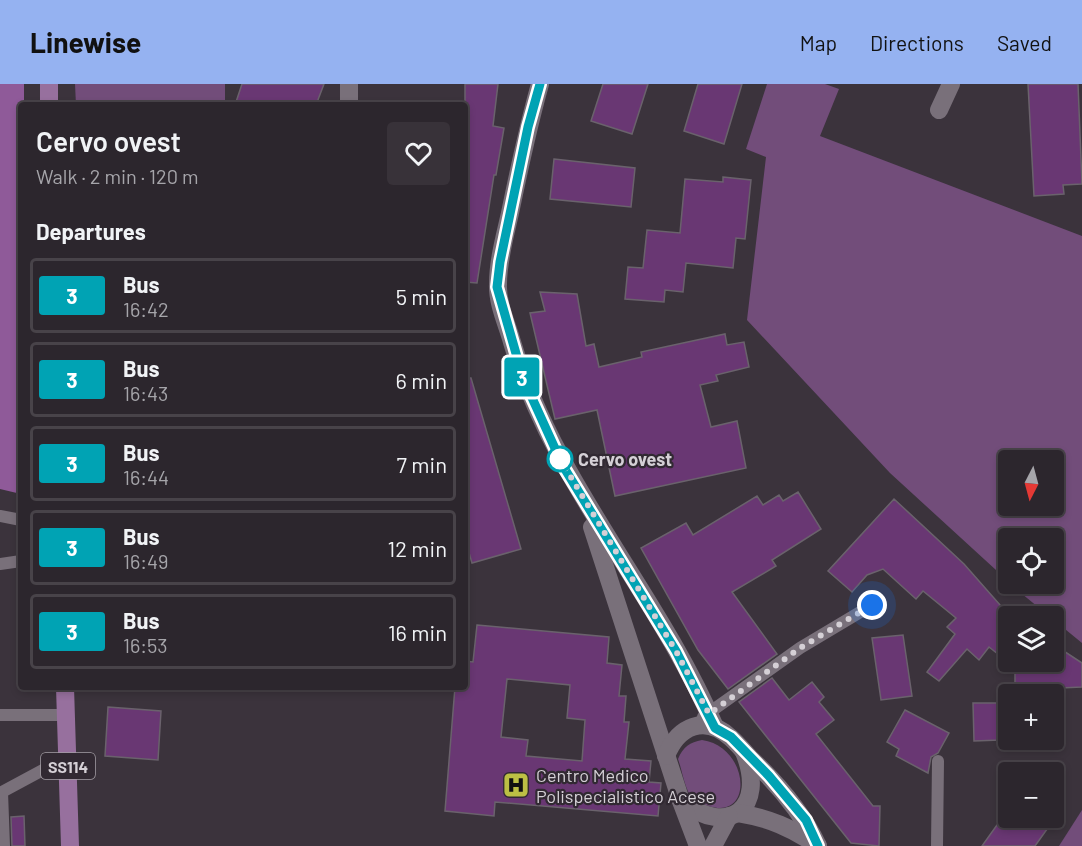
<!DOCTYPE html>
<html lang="en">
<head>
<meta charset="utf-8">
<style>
	:root { --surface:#2c262d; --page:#383239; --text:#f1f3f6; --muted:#a6a5aa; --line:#484349; --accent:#95b2f1 }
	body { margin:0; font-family:Barlow,sans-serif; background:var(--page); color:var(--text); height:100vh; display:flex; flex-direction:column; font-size:22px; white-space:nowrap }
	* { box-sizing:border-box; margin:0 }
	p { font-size:20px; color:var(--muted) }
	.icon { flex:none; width:33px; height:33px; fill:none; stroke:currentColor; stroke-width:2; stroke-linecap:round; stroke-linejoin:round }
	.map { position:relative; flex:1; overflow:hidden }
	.side { position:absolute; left:18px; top:18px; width:450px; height:588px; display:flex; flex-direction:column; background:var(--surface); border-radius:6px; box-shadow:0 3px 9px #0003,0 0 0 2px var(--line) }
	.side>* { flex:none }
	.badge { padding:0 12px; border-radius:4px; font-size:21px; line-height:39px }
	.needle { width:39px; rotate:186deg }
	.controls { position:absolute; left:998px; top:366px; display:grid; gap:12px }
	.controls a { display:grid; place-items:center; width:66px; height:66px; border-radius:6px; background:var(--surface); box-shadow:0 3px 9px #0003,0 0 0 2px var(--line); font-size:30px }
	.you { position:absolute; width:30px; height:30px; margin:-15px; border:4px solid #fff; border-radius:50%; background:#1a73e8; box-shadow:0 0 0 9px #1a73e833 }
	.map>.badge { position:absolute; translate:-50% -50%; box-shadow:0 0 0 3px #fff }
	h2 { padding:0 18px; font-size:22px; line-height:54px }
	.round { display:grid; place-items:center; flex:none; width:63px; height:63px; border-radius:6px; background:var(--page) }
	.overview { display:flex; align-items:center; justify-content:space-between; height:102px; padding:0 18px }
	h1 { font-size:28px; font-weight:600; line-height:45px }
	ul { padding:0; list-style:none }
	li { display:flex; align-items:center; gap:18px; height:75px; margin:0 12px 9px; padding:0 6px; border:3px solid var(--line); border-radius:6px }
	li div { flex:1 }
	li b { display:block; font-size:22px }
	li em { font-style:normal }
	li .badge { min-width:66px; font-weight:700; text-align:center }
	header { display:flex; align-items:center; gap:36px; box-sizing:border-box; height:84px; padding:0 30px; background:var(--accent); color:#111 }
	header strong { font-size:28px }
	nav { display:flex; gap:33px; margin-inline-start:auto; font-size:21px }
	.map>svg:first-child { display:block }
	.green { fill:#724d7a; fill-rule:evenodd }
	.forest { fill:#8f5a99 }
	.building { fill:#693773; stroke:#6a626c; stroke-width:1.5; fill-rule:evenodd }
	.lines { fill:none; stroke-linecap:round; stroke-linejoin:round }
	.service { stroke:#79707a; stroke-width:12 }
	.minor { stroke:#79707a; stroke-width:18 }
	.primary { stroke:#97709e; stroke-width:18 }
	.line-casing { stroke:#fff; stroke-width:14 }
	.line { stroke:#00a3b4; stroke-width:9 }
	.walk { stroke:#d5d0d6; stroke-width:6; stroke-dasharray:0 10.8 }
	.stop-dot { fill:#fff; stroke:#00a3b4; stroke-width:3 }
	.labels { text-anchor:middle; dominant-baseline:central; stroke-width:4.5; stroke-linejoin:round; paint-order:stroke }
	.shield { fill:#312932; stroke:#a49ea5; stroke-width:1.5 }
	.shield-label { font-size:16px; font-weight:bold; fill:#d5d0d6 }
	.stop-label { font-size:18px; font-weight:bold; fill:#d5d0d6; stroke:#312932; text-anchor:start }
	.poi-label { font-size:18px; fill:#d5d0d6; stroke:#312932; text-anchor:start }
</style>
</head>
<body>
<header>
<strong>Linewise</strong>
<nav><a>Map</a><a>Directions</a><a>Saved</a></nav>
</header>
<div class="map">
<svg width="1082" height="762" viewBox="0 0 1082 762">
	<rect width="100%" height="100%" fill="#3b333c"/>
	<!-- green -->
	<g class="green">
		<polygon points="75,0 225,0 225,21 76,21"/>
		<path d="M767,0H825L839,5L820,52L1082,152V559L1010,500H1053V454H1008V497L890,389L747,236L766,73L746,65ZM1008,376H1053V422H1008Z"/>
		<path d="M702,656C750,663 754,737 709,722C703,720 694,717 690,711C684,701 682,686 678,675C683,663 690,658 702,656Z"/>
		<polygon points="1082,726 1082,762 1059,762"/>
	</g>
	<!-- forest -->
	<polygon class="forest" points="0,0 24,0 24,21 21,21 21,410 0,405"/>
	<!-- building -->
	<g class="building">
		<polygon points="242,0 324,0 316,21 235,21"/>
		<polygon points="465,0 498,0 493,42 504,44 496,91 494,91 477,199 465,198"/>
		<polygon points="603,0 648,0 632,50 591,37"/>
		<polygon points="698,0 742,0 724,60 684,47"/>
		<polygon points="1028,0 1078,0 1082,100 1063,101 1064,110 1034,112"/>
		<polygon points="554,75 635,84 631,123 550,115"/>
		<polygon points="723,93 751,96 745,155 736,154 733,184 686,179 683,208 665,206 664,218 625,215 628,183 643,184 647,146 680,149 685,95 723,98"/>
		<polygon points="540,208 577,210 586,262 594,260 599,283 642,273 641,268 725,250 727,261 744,258 749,283 716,291 718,297 700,301 711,343 737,337 746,384 615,412 597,326 555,335 530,229 545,227"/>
		<polygon points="465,294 471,294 521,465 472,479 465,455"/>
		<polygon points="798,408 821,445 772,476 776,482 732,508 777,570 728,605 698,566 641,464 686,439 693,451 757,412 763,421 779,411 783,417"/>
		<polygon points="894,415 964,480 1008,530 1008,578 989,563 979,576 967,565 939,597 927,588 955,550 947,543 956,534 923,507 916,515 883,485 867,491 852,508 828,487"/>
		<path d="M477,541L609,553L607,579L622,581L619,612H626L624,638H629L625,675L651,677L649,698L661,699L658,732L495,718L494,732L445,727L455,603H465V577L473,578ZM507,595L570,601L567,634L585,636L582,677L526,672L528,656L501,653Z"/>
		<polygon points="903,551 912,612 881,616 872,554"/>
		<polygon points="1053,560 1082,579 1082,603 1015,606 1015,578 1053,578"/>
		<polygon points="772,594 789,616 812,598 824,613 819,618 834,636 816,650 873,722 880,722 879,762 851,759 739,618"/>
		<polygon points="973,619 999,619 1000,656 974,657"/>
		<polygon points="108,623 161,627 158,676 105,672"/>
		<polygon points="905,626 949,649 938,669 931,673 928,689 896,672 899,665 887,658"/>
		<polygon points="24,732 25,762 12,762 11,733"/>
		<polygon points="1002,734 1055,734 1035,762 982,762"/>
	</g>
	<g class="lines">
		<!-- service -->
		<g class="service">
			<polyline points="0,432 21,436"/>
			<polyline points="0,480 21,477"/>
			<polyline points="0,631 66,631"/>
			<polyline points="703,633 800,564 872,521"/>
			<polyline points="4,762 2,708 67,673"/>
			<polyline points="937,762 938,677"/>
		</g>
		<!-- minor -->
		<g class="minor">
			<path d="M540,0C528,43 519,85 510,129C505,152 498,176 498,200C497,219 507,240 512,258C554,400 658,509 715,643"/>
			<polyline points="349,21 349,0"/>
			<polyline points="939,26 951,0"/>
			<path d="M592,443L681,717C729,754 767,724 744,668"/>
			<path d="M666,672C678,642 705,630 731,654C738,660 744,668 750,674C778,700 802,728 818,762"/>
			<polyline points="681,717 698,762"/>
			<path d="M738,729C769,734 792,744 818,762"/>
			<polyline points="713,762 729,732"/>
		</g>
		<!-- primary -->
		<g class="primary">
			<polyline points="49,0 49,21"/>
			<polyline points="65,603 70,762"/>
		</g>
	</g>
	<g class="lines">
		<defs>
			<polyline id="line" points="540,0 528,43 500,178 497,203 523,294 563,382 676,567 715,644 731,653 769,692 806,736 818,762"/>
		</defs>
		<!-- line casing -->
		<use href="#line" class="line-casing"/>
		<!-- line -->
		<use href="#line" class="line"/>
		<!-- walk -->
		<polyline class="walk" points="560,375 676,567 709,630 800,564 872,521"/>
	</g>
	<!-- icons -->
	<defs>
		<symbol id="hospital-square" viewBox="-11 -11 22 22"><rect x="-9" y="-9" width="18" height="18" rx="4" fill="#bcbf44" stroke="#312932"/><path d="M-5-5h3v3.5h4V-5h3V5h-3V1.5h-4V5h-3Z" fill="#111"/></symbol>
	</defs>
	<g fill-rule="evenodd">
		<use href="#hospital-square" x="501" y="686" width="30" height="30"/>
	</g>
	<!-- markers -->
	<circle class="stop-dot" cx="560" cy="375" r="12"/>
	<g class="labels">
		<!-- shield labels -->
		<rect class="shield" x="41" y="669" width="54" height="26" rx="4.5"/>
		<g class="shield-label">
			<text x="68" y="682">SS114</text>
		</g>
		<!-- stop labels -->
		<g class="stop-label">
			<text x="578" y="375">Cervo ovest</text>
		</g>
		<!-- poi labels -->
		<g class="poi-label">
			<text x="536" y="691">Centro Medico<tspan x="536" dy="21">Polispecialistico Acese</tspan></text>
		</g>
	</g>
</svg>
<div class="controls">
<a><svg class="needle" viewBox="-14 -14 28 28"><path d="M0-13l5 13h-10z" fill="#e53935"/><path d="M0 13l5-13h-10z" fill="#a6a5aa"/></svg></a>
<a><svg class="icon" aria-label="locate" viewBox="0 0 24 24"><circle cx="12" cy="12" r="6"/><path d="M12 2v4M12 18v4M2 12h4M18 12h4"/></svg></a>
<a><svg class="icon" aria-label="layers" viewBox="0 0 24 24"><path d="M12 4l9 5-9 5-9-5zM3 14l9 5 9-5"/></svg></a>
<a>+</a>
<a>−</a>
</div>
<div class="you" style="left:872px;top:521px"></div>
<b class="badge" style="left:522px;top:293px;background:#00a3b4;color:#fff">3</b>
<section class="side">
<div class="overview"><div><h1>Cervo ovest</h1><p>Walk · 2 min · 120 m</p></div><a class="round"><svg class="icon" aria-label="heart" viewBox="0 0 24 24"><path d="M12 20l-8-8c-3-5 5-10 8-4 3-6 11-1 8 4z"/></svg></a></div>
<h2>Departures</h2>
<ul>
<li><span class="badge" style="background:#00a3b4;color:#fff">3</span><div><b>Bus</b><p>16:42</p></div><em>5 min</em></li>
<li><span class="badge" style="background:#00a3b4;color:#fff">3</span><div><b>Bus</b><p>16:43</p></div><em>6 min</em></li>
<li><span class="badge" style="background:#00a3b4;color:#fff">3</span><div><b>Bus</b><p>16:44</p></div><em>7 min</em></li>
<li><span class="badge" style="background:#00a3b4;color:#fff">3</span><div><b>Bus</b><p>16:49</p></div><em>12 min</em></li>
<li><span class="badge" style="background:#00a3b4;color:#fff">3</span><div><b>Bus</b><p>16:53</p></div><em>16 min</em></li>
</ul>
</section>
</div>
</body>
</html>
